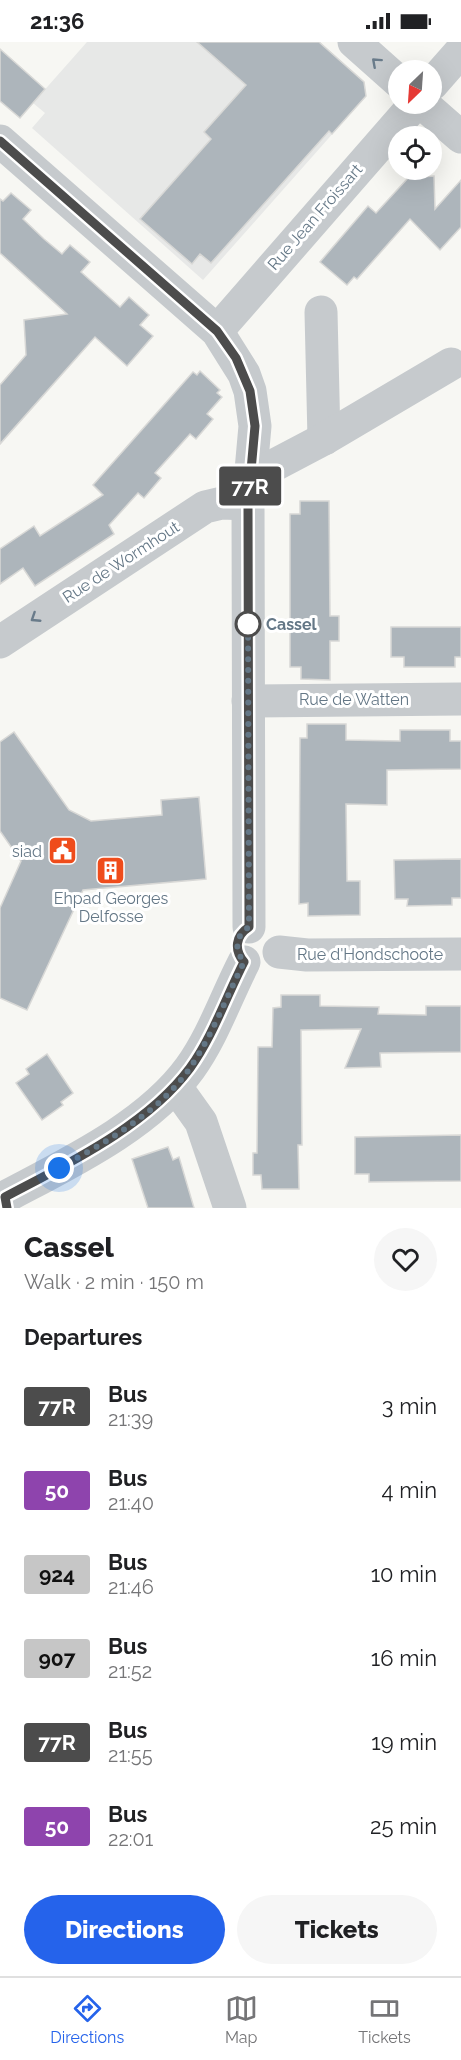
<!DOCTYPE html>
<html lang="en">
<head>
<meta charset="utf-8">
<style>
	:root { --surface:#fff; --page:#f6f6f6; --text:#202124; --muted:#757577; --line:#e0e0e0; --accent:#2563eb }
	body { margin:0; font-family:Raleway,sans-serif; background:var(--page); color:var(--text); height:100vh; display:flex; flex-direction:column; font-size:22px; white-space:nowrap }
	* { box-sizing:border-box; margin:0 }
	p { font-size:20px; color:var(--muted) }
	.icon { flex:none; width:33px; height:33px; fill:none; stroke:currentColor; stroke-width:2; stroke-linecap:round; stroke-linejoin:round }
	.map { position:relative; height:1166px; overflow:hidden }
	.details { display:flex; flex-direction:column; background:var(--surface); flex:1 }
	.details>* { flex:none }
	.badge { padding:0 12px; border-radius:4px; font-size:21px; line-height:39px }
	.needle { width:39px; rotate:205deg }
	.tools { position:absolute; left:388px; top:18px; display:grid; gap:12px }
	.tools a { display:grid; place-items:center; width:54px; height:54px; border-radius:50%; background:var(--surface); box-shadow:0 6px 24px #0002; font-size:30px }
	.you { position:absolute; width:30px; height:30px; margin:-15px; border:4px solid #fff; border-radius:50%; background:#1a73e8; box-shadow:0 0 0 9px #1a73e833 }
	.map>.badge { position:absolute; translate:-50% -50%; box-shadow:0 0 0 3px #fff }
	h2 { padding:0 24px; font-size:22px; line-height:54px }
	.round { display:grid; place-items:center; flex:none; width:63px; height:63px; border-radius:32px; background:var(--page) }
	.headline { display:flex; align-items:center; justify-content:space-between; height:102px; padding:0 24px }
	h1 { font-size:28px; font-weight:800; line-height:45px }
	.button { display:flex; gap:12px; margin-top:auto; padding:12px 24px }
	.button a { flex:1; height:69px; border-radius:36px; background:var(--accent); color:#fff; font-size:24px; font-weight:800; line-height:69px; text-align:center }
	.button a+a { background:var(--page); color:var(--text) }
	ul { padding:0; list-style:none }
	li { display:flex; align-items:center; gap:18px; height:84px; padding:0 24px }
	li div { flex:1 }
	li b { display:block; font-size:22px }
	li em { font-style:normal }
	li .badge { min-width:66px; font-weight:700; text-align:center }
	.status { display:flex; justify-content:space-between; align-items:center; height:42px; padding:0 30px; background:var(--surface); direction:ltr }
	.status svg { height:16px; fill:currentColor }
	.tab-bar { display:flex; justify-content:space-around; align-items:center; height:84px; border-top:2px solid var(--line); background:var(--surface); font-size:16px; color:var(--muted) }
	.tab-bar a { display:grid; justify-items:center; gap:3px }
	.tab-bar .on { color:var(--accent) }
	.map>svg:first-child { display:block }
	.built { fill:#e7e8e7 }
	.building { fill:#adb5bb; stroke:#d8d8d6; stroke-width:1.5 }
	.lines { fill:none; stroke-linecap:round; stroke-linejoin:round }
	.minor { stroke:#c6cacd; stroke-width:33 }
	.oneway { stroke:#697b8a }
	.line-casing { stroke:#fff; stroke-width:14 }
	.line { stroke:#4c4c4c; stroke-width:9 }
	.walk { stroke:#647786; stroke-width:6; stroke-dasharray:0 10.8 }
	.stop-dot { fill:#fff; stroke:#4c4c4c; stroke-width:3 }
	.labels { text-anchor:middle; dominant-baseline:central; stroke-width:6; stroke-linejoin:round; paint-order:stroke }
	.street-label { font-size:16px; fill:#647786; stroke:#fff }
	.stop-label { font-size:16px; font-weight:bold; fill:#647786; stroke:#fff; text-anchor:start }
	.poi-label { font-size:16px; fill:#647786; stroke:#fff; text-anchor:end }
</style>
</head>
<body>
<div class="status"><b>21:36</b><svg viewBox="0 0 49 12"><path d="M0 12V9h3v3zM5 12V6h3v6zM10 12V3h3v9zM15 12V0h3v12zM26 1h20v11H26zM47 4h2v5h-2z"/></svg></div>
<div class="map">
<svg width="461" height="1166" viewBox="0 0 461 1166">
	<rect width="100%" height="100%" fill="#f7f7f3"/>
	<!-- built -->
	<polygon class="built" points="87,0 320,0 364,40 366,54 203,238 32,86 45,71 33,61"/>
	<!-- building -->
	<g class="building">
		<polygon points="197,0 319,0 364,40 366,54 332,92 329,89 211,221 200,212 192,222 140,177 211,97 204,90 246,43"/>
		<polygon points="0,7 45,47 20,76 0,59"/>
		<polygon points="434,134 435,167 461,138 461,185 440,208 410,177 357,237 354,235 347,243 320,220 368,164 376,171 408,136"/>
		<polygon points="11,151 31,168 23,177 44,197 62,212 70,203 90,220 81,230 120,265 129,255 149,273 140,283 153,294 127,324 95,295 0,402 0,343 26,313 24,278 67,272 0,211 0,157 3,159"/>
		<polygon points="200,329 220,348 217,351 222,355 207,372 213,377 196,397 190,392 155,431 161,436 144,456 138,451 109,483 114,492 35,544 23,526 0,542 0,507 34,484 40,494 103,453 93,443 193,330 197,333"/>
		<polygon points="300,459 329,459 330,574 339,574 339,599 330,599 330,638 301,637 301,625 290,625 290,472 300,472"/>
		<polygon points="391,585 461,585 461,615 455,615 455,625 404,625 404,615 391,615"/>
		<polygon points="307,682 346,682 346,698 400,699 400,688 450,688 450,699 461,699 461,727 387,728 387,763 346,762 347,839 360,839 360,873 308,874 308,861 299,862 300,696 307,696"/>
		<polygon points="14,690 69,768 91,779 162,773 161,758 199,755 206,837 83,848 27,968 0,956 0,866 21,819 0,789 0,700"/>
		<polygon points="461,817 461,856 452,856 452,863 407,864 408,857 395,857 394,818"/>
		<polygon points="281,953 320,953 320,964 379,965 378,972 426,973 426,964 461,964 461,1010 380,1011 381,1025 345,1026 361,987 301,988 302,1103 298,1103 299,1147 262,1147 261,1133 253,1133 253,1111 257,1111 258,1005 272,1005 273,966 281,965"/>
		<polygon points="47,1012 73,1051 61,1060 63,1063 42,1078 16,1041 29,1032 26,1027"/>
		<polygon points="461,1093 461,1139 369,1140 369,1132 355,1132 355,1095"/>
		<polygon points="168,1105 173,1118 179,1115 194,1166 148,1166 132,1117"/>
	</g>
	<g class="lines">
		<!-- minor -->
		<g class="minor">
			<polyline points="354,0 399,40"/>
			<polyline points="432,42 461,9"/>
			<polyline points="423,62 461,95"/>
			<polyline points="0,99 217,289 244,332 250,349 255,384 248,462 249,885"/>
			<polyline points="321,270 324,397"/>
			<polyline points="217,289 415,62"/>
			<polyline points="250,436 324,397 451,322"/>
			<polyline points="0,600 205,465 222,461 248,462"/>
			<polyline points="248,659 461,657"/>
			<polyline points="279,910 307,913 461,912"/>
			<polyline points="176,1045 201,1080 230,1166"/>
			<path d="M5,1155C67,1122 148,1084 190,1026C213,994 226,955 244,920"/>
		</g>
	</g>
	<!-- one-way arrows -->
	<defs><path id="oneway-chevron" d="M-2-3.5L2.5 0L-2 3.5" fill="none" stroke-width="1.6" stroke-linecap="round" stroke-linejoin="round" transform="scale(1.5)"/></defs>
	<g class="oneway">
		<use href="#oneway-chevron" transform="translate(376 20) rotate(-138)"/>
		<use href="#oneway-chevron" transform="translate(35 576) rotate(147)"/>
	</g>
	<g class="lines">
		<defs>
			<path id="line" d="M0,99L217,289L236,316L250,349L255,384L248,462L249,885C235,894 234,908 244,920C226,955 213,994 190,1026C147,1084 67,1122 5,1155L7,1166"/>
		</defs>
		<!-- line casing -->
		<use href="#line" class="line-casing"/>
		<!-- line -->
		<use href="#line" class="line"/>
		<!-- walk -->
		<path class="walk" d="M59,1126C106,1100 162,1069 192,1023C213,991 227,954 244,920C234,908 235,894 249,885L248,575V582"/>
	</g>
	<!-- icons -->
	<defs>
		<symbol id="civic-square" viewBox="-11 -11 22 22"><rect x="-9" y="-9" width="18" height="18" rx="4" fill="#ef4c1b" stroke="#fff"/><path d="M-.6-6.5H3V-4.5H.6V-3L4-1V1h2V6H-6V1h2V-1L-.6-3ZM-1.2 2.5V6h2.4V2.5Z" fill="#fff"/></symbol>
		<symbol id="building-square" viewBox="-11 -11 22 22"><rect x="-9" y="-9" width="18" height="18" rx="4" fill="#ef4c1b" stroke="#fff"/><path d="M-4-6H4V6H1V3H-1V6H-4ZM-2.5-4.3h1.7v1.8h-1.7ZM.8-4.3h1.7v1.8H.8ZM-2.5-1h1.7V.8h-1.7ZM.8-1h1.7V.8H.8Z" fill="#fff"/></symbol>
	</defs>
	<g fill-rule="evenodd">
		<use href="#civic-square" x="46" y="792" width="33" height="33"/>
		<use href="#building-square" x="94" y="812" width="33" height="33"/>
	</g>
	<!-- markers -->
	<circle class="stop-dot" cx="248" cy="582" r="12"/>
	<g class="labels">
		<!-- street labels -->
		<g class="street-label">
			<text transform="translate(315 175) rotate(-49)">Rue Jean Froissart</text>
			<text transform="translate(121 520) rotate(-33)">Rue de Wormhout</text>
			<text x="354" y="657">Rue de Watten</text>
			<text x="370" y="912">Rue d'Hondschoote</text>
		</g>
		<!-- stop labels -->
		<g class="stop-label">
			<text x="266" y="582">Cassel</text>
		</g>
		<!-- poi labels -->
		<g class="poi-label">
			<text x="42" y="809">siad</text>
			<text x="111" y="856" text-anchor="middle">Ehpad Georges<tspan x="111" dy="18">Delfosse</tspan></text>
		</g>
	</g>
</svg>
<div class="tools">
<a><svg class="needle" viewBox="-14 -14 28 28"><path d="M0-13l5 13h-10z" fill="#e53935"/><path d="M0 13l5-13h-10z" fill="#757577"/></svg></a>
<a><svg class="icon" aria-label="locate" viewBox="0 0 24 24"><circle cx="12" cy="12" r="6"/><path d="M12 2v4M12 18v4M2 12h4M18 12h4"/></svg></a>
</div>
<div class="you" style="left:59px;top:1126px"></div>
<b class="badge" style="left:250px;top:444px;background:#4c4c4c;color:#fff">77R</b>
</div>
<section class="details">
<div class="headline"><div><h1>Cassel</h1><p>Walk · 2 min · 150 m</p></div><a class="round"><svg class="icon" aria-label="heart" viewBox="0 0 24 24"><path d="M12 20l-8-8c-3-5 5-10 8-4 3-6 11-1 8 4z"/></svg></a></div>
<h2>Departures</h2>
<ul>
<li><span class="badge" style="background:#4c4c4c;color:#fff">77R</span><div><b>Bus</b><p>21:39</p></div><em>3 min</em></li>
<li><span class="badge" style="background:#8e44ad;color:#fff">50</span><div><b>Bus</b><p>21:40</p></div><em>4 min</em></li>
<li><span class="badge" style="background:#c6c6c6;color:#111">924</span><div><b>Bus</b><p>21:46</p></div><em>10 min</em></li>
<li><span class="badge" style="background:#c6c6c6;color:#111">907</span><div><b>Bus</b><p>21:52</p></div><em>16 min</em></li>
<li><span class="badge" style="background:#4c4c4c;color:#fff">77R</span><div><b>Bus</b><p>21:55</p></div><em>19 min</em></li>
<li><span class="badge" style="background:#8e44ad;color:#fff">50</span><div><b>Bus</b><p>22:01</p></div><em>25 min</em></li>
</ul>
<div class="button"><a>Directions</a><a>Tickets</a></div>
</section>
<nav class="tab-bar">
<a class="on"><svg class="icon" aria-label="directions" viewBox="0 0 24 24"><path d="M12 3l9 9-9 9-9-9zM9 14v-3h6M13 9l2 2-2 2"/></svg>Directions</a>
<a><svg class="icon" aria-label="map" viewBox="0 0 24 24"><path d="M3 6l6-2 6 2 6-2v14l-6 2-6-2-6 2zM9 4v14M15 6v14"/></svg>Map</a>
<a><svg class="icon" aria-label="tickets" viewBox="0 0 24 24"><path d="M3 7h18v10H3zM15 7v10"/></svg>Tickets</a>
</nav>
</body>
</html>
